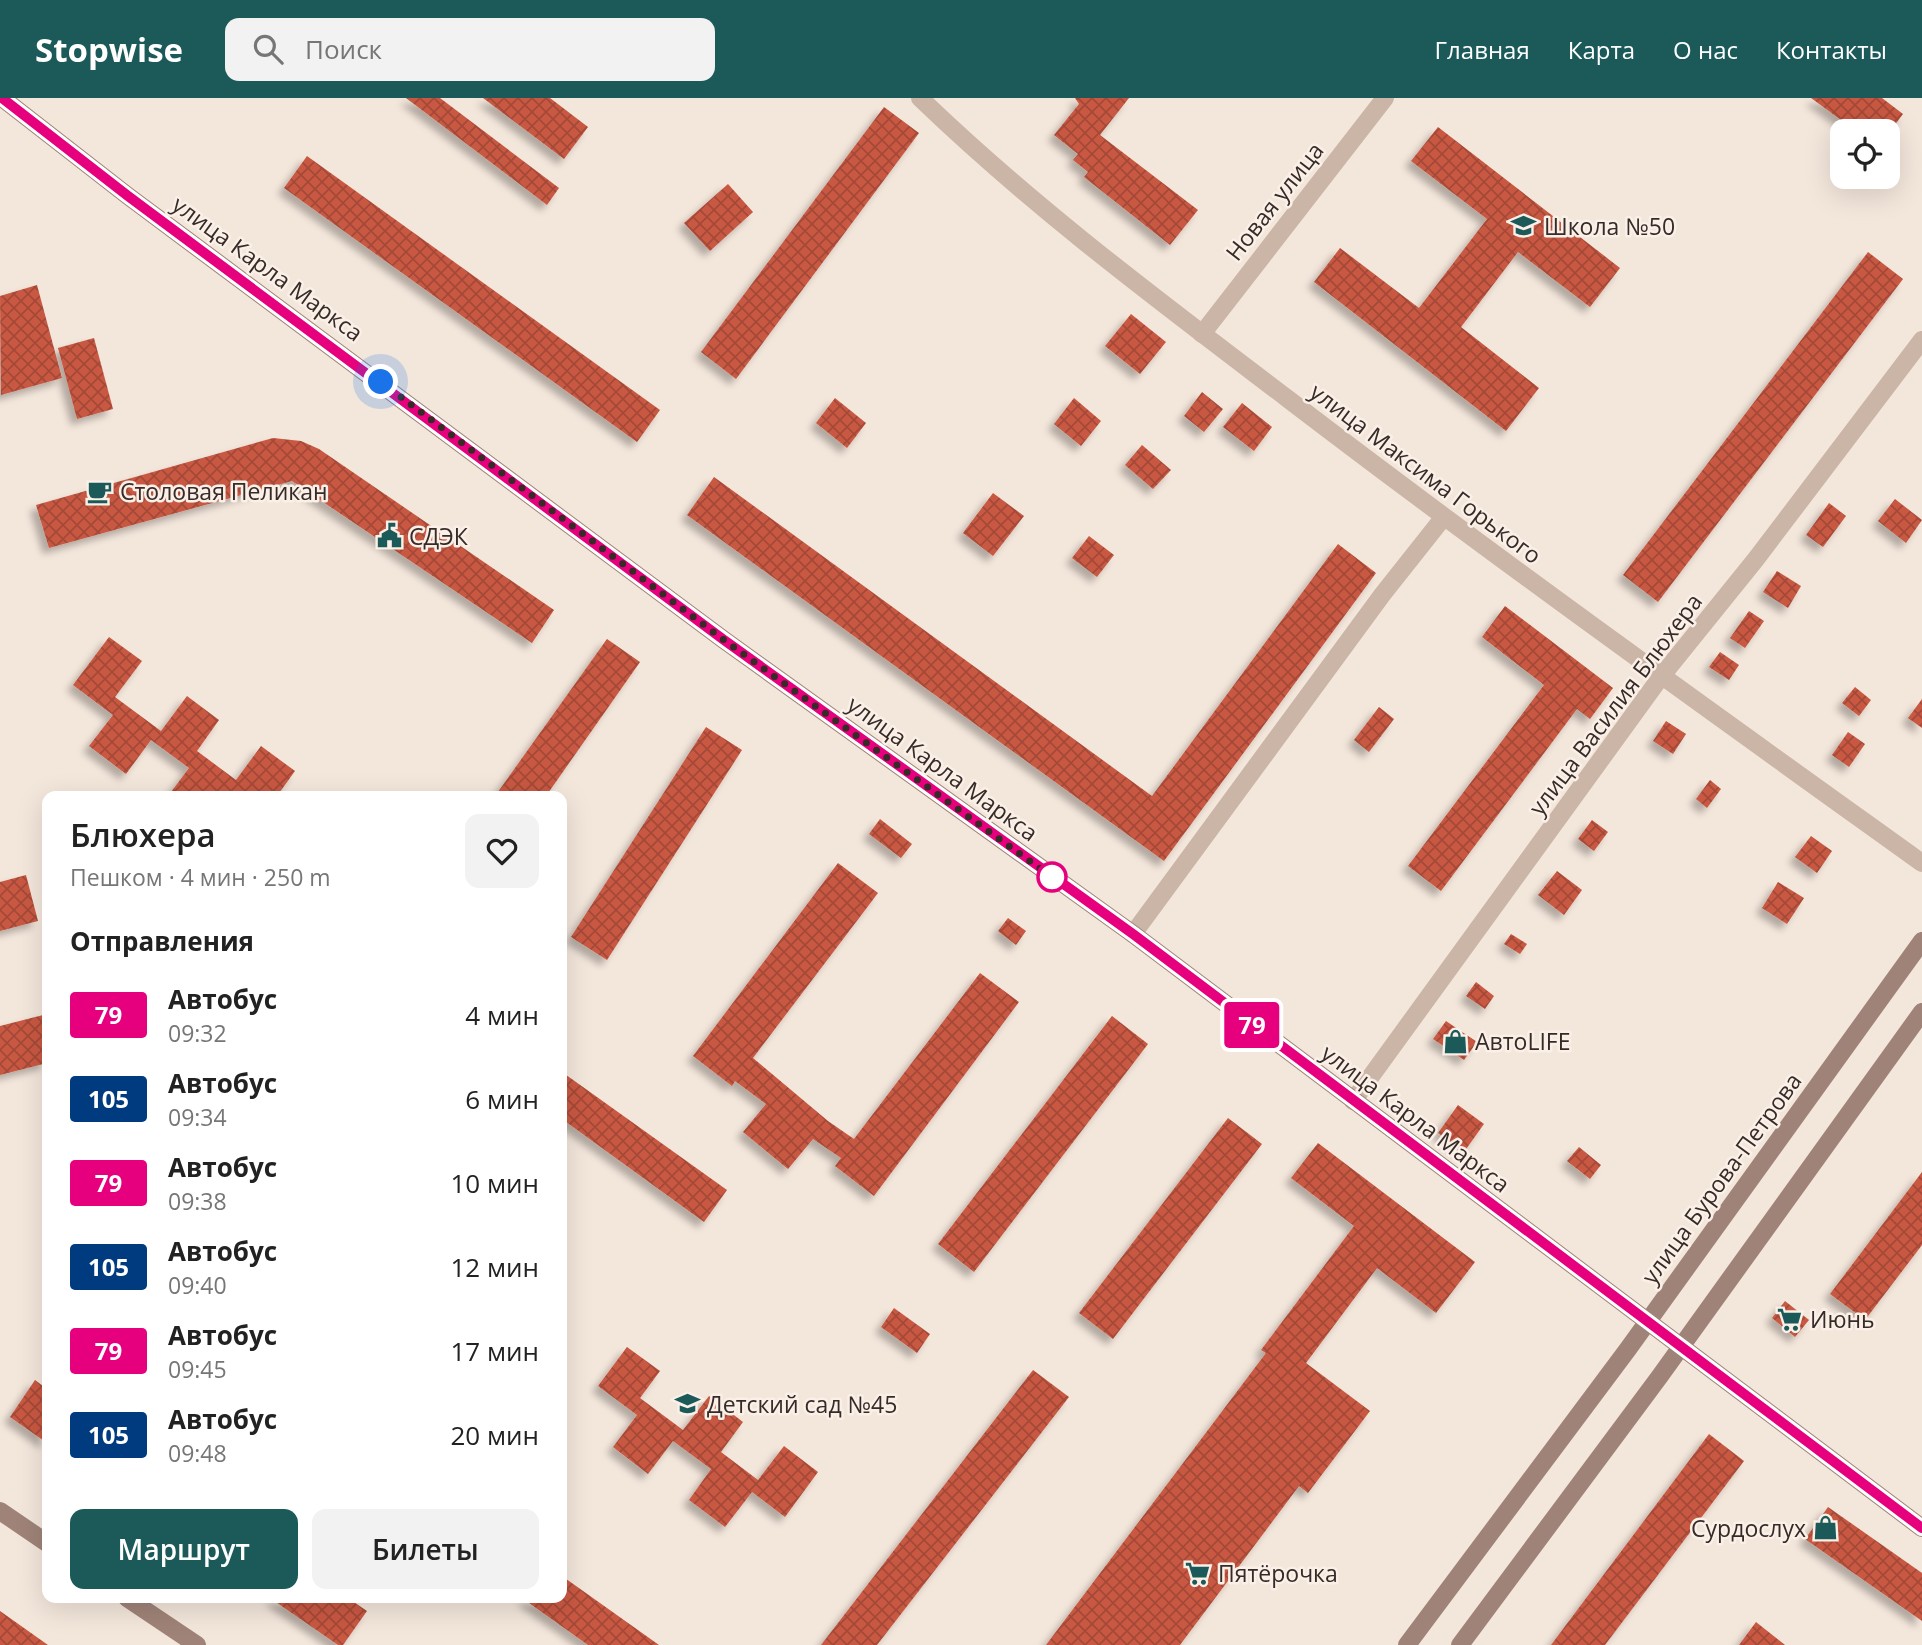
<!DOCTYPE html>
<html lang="ru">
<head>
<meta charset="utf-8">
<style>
	:root { --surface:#fff; --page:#f2f2f2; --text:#222; --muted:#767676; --accent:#1c5a5a }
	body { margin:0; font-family:"Open Sans",sans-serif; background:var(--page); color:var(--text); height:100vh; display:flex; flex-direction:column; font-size:26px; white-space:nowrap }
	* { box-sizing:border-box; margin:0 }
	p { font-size:23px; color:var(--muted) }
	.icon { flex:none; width:38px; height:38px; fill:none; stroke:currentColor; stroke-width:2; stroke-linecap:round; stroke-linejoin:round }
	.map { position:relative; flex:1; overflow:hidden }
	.details { position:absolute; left:42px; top:693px; width:525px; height:812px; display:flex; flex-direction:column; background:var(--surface); border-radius:14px; box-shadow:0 7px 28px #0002 }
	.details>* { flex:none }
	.badge { padding:0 14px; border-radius:5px; font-size:24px; line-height:46px }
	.controls { position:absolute; left:1830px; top:21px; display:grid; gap:14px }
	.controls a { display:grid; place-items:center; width:70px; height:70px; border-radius:14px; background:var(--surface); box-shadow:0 7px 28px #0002; font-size:35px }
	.you { position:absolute; width:35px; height:35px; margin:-18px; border:5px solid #fff; border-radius:50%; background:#1a73e8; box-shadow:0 0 0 10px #1a73e833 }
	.map>.badge { position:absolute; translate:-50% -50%; box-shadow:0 0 0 4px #fff }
	h2 { padding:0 28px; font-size:26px; line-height:63px }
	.round { display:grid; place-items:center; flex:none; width:74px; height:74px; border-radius:14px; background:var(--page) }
	.head { display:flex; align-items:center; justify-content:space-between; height:119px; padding:0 28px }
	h1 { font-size:33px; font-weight:600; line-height:52px }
	.action { display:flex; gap:14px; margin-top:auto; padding:14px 28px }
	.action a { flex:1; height:80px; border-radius:14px; background:var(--accent); color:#fff; font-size:28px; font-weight:600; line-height:80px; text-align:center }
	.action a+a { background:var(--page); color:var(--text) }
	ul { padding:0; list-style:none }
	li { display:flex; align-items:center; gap:21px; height:84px; padding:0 28px }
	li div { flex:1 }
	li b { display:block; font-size:26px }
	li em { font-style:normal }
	li .badge { min-width:77px; font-weight:700; text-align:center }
	header { display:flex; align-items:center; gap:42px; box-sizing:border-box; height:98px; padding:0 35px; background:var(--accent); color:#fff }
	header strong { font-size:33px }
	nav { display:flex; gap:38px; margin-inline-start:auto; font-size:24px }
	.search { width:490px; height:63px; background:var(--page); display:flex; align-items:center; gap:18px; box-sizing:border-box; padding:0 24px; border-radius:14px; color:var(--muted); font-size:26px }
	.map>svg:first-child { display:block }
	.building { fill:url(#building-cross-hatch); filter:url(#shadow) }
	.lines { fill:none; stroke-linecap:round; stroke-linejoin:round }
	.minor { stroke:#cbb5a7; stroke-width:18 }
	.tertiary { stroke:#cbb5a7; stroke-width:18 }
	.secondary { stroke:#9f8378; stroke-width:18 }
	.line-casing { stroke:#fff; stroke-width:16 }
	.line { stroke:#e6007e; stroke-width:10 }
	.walk { stroke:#372b28; stroke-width:7; stroke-dasharray:0 12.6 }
	.stop-dot { fill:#fff; stroke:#e6007e; stroke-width:3.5 }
	.labels { text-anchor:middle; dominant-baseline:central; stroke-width:5; stroke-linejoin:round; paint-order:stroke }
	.street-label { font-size:23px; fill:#372b28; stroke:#faf0e8 }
	.poi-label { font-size:23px; fill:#372b28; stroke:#faf0e8; text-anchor:start }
</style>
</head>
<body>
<header>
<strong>Stopwise</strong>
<div class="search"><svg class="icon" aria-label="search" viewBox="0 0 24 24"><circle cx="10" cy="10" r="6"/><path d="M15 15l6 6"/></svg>Поиск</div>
<nav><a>Главная</a><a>Карта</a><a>О нас</a><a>Контакты</a></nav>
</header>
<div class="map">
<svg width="1922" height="1547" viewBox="0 0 1922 1547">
	<defs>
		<pattern id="building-cross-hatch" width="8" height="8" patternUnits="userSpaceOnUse" patternTransform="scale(1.75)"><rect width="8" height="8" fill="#c95942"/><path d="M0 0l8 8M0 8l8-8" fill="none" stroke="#a44a37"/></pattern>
		<filter id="shadow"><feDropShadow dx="-6" dy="6" stdDeviation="3.5" flood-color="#0004"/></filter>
	</defs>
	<rect width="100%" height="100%" fill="#f3e6db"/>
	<!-- building -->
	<g class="building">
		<polygon points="406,0 440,0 559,90 547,107"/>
		<polygon points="483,0 550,0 588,29 564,61"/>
		<polygon points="1075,0 1129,0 1100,37 1198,112 1170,147 1084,79 1088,74 1073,62 1078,56 1054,37 1079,6"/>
		<polygon points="1811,0 1882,0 1903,16 1888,36 1888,33 1856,33"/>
		<polygon points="884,9 919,35 736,281 701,254"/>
		<polygon points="1438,29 1620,170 1590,209 1518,154 1461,229 1539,290 1506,333 1314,184 1340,150 1419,210 1487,121 1411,63"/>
		<polygon points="307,58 660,312 637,344 284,90"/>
		<polygon points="728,86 753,114 710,153 684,125"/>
		<polygon points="1868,154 1903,181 1658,504 1623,477"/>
		<polygon points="37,187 62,280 1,297 0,198"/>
		<polygon points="1131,216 1166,244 1140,276 1105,248"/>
		<polygon points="94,240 113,311 77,321 58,250"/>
		<polygon points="1202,294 1223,311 1204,334 1184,318"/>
		<polygon points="835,300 866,325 847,350 816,325"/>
		<polygon points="1074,300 1101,323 1081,348 1054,326"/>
		<polygon points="1242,305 1272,329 1254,353 1223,329"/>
		<polygon points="273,340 301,343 319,351 554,512 532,545 292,383 49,450 36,407"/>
		<polygon points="1142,347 1171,372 1153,391 1125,367"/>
		<polygon points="714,379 1152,698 1338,446 1376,475 1164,763 687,417"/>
		<polygon points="993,395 1024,418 993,458 963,435"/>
		<polygon points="1895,401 1922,422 1906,445 1878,423"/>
		<polygon points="1829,405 1846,418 1823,449 1806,437"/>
		<polygon points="1089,438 1114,457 1097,479 1072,460"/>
		<polygon points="1777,473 1801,488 1788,510 1763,494"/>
		<polygon points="1505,508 1613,590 1590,621 1577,611 1441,793 1408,768 1544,587 1482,539"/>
		<polygon points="1749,513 1764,523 1745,550 1730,540"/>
		<polygon points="109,539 142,563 115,599 161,633 187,598 219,622 197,653 236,682 261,648 295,673 277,698 237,698 229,693 225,698 168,698 189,670 151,642 126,676 89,648 113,617 73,587"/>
		<polygon points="607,541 640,564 546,698 495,698"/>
		<polygon points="1720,554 1739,567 1729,582 1709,569"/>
		<polygon points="1855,589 1871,602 1859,618 1842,605"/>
		<polygon points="1922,601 1922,630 1908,620"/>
		<polygon points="1379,609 1394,621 1369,654 1354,642"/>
		<polygon points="1666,623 1686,636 1673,656 1653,643"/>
		<polygon points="706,629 742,652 607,862 571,839"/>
		<polygon points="1848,634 1865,646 1849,669 1832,657"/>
		<polygon points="1710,682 1721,691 1707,710 1696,701"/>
		<polygon points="880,721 912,746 901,760 869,736"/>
		<polygon points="1592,722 1608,734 1594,753 1578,741"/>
		<polygon points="1811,738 1832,753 1817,775 1795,759"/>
		<polygon points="838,765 878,795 753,960 828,1023 854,1041 980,875 1019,904 874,1098 835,1068 841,1060 813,1041 788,1071 743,1034 766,1006 735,983 732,988 693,958"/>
		<polygon points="1557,773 1582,792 1564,817 1538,797"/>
		<polygon points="26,777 38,823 0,833 0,784"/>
		<polygon points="1778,784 1804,800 1787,826 1762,810"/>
		<polygon points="1008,820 1026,833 1016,847 998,833"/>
		<polygon points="1511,836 1527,846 1520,856 1504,846"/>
		<polygon points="1476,884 1494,898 1485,911 1466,898"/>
		<polygon points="47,916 47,965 0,977 0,928"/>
		<polygon points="1112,918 1148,946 974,1174 938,1146"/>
		<polygon points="1446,923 1477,944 1464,962 1433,941"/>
		<polygon points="562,974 727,1092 704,1124 562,1021"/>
		<polygon points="1458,1007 1484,1026 1464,1054 1438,1035"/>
		<polygon points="1228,1020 1262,1046 1113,1241 1079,1215"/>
		<polygon points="1318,1045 1475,1164 1436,1215 1377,1170 1306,1265 1370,1313 1308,1395 1299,1388 1180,1547 1046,1547 1266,1255 1261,1252 1354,1128 1291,1080"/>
		<polygon points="1579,1049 1601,1067 1590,1081 1567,1063"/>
		<polygon points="1922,1074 1922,1147 1865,1222 1830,1196"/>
		<polygon points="1785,1203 1809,1222 1795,1239 1772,1220"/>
		<polygon points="894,1210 930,1236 917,1255 881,1229"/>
		<polygon points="627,1249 660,1273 640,1300 683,1332 709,1298 743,1324 721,1354 758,1382 784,1348 818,1374 785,1419 752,1394 725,1429 689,1402 711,1371 673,1343 648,1376 613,1349 637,1317 598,1288"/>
		<polygon points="1033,1272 1069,1299 877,1547 821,1547"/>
		<polygon points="35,1282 47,1291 47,1345 10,1319"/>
		<polygon points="1709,1336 1744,1363 1605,1547 1551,1547"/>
		<polygon points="1828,1409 1922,1475 1922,1523 1805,1441"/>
		<polygon points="562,1478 659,1547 588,1547 522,1500 562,1500"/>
		<polygon points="270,1500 348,1500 367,1513 343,1547 338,1547"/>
		<polygon points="0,1513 48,1547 0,1547"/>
		<polygon points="1756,1524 1785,1547 1739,1547"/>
	</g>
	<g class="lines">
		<!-- minor -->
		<g class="minor">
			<path d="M920,0C1034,110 1162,205 1288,301C1496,460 1709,612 1922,765"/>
			<polyline points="1202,236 1385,0"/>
			<polyline points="1133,836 1382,497 1443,420"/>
		</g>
		<!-- tertiary -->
		<polyline class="tertiary" points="1353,1003 1660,580 1756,461 1922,242"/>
		<!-- secondary -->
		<g class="secondary">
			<polyline points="2,0 128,98 724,542 1133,836 1922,1430"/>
			<polyline points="0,1413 47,1445"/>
			<polyline points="127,1500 197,1547"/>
			<polyline points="1407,1547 1628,1251 1922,843"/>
			<polyline points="1460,1547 1660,1278 1922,914"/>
		</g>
	</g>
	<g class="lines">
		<defs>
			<polyline id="line" points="2,0 128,98 724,542 1133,836 1922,1430"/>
		</defs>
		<!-- line casing -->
		<use href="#line" class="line-casing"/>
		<!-- line -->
		<use href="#line" class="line"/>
		<!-- walk -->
		<polyline class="walk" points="381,284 724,542 1052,779"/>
	</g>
	<!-- icons -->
	<defs>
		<symbol id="school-bare" viewBox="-9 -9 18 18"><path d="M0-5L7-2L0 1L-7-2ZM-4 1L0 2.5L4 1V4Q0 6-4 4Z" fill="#1c5a5a" stroke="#faf0e8" stroke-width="2.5" paint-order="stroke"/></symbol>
		<symbol id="cafe-bare" viewBox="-9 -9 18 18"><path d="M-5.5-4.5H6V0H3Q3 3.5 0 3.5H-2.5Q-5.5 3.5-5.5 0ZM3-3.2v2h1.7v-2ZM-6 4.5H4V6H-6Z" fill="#1c5a5a" stroke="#faf0e8" stroke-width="2.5" paint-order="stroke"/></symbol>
		<symbol id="civic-bare" viewBox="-9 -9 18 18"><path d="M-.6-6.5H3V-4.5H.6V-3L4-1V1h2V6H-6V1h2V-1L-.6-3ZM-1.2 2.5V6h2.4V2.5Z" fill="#1c5a5a" stroke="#faf0e8" stroke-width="2.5" paint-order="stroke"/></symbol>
		<symbol id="shop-bare" viewBox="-9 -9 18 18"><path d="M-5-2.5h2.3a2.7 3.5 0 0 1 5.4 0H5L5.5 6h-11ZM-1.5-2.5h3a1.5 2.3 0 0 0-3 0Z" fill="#1c5a5a" stroke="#faf0e8" stroke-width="2.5" paint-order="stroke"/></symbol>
		<symbol id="supermarket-bare" viewBox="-9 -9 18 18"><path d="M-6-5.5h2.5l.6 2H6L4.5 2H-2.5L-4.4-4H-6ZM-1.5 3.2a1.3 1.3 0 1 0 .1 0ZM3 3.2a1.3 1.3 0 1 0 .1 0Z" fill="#1c5a5a" stroke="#faf0e8" stroke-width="2.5" paint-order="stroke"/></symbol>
	</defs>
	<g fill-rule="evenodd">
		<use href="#school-bare" x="1506" y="110" width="35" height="35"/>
		<use href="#cafe-bare" x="82" y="376" width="35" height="35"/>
		<use href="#civic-bare" x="372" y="420" width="35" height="35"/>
		<use href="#shop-bare" x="1438" y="926" width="35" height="35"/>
		<use href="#supermarket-bare" x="1772" y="1204" width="35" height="35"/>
		<use href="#school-bare" x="670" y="1288" width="35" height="35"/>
		<use href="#shop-bare" x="1808" y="1412" width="35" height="35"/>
		<use href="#supermarket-bare" x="1180" y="1458" width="35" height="35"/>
	</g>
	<!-- markers -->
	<circle class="stop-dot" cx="1052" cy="779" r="14"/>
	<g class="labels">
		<!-- street labels -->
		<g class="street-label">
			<text transform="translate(1274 103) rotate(-52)">Новая улица</text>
			<text transform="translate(268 170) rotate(36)">улица Карла Маркса</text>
			<text transform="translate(1426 375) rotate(37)">улица Максима Горького</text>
			<text transform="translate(1615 606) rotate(-53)">улица Василия Блюхера</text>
			<text transform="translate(943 670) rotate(36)">улица Карла Маркса</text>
			<text transform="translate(1416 1020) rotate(37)">улица Карла Маркса</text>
			<text transform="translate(1721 1080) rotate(-54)">улица Бурова-Петрова</text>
		</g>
		<!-- poi labels -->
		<g class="poi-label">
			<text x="1544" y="128">Школа №50</text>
			<text x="120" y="393">Столовая Пеликан</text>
			<text x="409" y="438">СДЭК</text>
			<text x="1475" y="943">АвтоLIFE</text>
			<text x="1810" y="1221">Июнь</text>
			<text x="707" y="1306">Детский сад №45</text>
			<text x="1806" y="1430" text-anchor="end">Сурдослух</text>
			<text x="1218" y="1475">Пятёрочка</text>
		</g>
	</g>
</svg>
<div class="controls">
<a><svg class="icon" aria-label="locate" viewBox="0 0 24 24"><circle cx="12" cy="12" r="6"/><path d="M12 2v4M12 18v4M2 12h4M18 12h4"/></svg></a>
</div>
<div class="you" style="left:381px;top:284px"></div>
<b class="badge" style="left:1252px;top:927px;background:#e6007e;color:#fff">79</b>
<section class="details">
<div class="head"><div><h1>Блюхера</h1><p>Пешком · 4 мин · 250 m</p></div><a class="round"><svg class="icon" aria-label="heart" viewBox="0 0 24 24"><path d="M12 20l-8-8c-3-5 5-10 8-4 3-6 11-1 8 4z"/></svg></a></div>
<h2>Отправления</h2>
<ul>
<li><span class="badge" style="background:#e6007e;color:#fff">79</span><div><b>Автобус</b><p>09:32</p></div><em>4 мин</em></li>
<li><span class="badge" style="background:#003b80;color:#fff">105</span><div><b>Автобус</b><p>09:34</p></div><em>6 мин</em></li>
<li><span class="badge" style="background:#e6007e;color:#fff">79</span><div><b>Автобус</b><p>09:38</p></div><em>10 мин</em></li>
<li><span class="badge" style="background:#003b80;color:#fff">105</span><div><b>Автобус</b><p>09:40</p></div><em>12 мин</em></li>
<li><span class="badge" style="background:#e6007e;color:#fff">79</span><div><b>Автобус</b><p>09:45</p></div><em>17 мин</em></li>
<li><span class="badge" style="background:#003b80;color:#fff">105</span><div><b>Автобус</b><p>09:48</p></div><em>20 мин</em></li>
</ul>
<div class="action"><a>Маршрут</a><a>Билеты</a></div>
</section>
</div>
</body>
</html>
